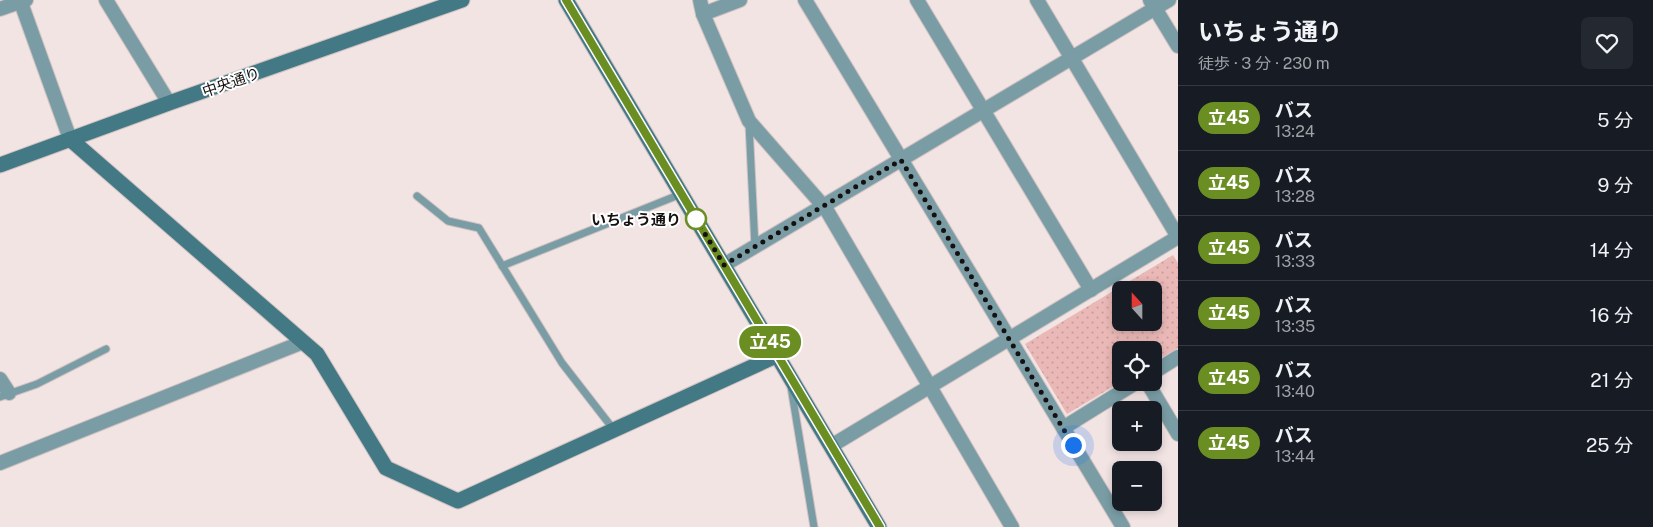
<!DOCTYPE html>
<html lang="ja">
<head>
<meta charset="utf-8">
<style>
	:root { --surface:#171b24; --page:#242831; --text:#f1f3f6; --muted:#9ea1a6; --line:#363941 }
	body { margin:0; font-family:"Public Sans","Noto Sans JP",sans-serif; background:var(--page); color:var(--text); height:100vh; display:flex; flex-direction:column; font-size:19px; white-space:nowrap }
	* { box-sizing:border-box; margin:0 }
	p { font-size:16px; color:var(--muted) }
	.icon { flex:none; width:28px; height:28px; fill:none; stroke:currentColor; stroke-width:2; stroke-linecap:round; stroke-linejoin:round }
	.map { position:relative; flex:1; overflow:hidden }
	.sheet { display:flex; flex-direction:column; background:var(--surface); width:475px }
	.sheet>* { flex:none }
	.badge { padding:0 10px; border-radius:16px; font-size:18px; line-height:32px }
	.needle { width:32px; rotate:339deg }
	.tools { position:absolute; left:1112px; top:281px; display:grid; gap:10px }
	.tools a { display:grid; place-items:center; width:50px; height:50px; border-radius:8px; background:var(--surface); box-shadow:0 2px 8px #0003; font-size:25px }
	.you { position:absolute; width:25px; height:25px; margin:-12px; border:4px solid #fff; border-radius:50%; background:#1a73e8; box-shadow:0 0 0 8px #1a73e833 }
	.map>.badge { position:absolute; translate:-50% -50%; box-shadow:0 0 0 2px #fff }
	.round { display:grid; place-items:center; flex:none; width:52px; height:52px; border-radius:8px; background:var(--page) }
	.head { display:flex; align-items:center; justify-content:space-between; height:85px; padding:0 20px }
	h1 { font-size:24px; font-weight:700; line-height:38px }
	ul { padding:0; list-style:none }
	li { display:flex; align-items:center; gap:15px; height:65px; padding:0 20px; border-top:1px solid var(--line) }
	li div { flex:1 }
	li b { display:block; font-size:19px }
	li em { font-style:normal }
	li .badge { min-width:55px; font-weight:700; text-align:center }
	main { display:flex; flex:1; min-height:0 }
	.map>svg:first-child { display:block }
	.park { fill:url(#park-dots); fill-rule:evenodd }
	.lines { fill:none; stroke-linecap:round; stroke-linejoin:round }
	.lane-casing { stroke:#d0c2c2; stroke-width:9 }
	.street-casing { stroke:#d0c2c2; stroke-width:16 }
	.secondary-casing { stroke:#d0c2c2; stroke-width:17 }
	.lane { stroke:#7a9da5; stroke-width:7 }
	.street { stroke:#7a9da5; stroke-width:14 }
	.secondary { stroke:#427984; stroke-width:15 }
	.line-casing { stroke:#fff; stroke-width:11 }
	.line { stroke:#6b8e23; stroke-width:8 }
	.walk { stroke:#161111; stroke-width:5; stroke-dasharray:0 9 }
	.stop-dot { fill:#fff; stroke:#6b8e23; stroke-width:2.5 }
	.labels { text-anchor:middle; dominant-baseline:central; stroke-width:4; stroke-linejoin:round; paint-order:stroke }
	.street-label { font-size:15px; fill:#161111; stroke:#fff }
	.stop-label { font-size:15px; font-weight:bold; fill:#161111; stroke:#fff; text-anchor:end }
</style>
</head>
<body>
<main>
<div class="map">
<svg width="1178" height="527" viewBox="0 0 1178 527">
	<defs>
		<pattern id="park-dots" width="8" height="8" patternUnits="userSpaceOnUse" patternTransform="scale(1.25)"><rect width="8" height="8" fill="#eab9b7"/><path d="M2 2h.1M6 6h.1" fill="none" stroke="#c89e9c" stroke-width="1.8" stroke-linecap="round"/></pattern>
	</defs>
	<rect width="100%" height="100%" fill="#f3e4e4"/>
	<!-- park -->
	<path class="park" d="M1173,255L1178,263V348L1154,362V350H1121V382L1067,414L1025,344ZM1121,290H1154V322H1121Z"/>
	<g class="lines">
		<defs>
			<g id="lane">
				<polyline points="749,124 755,247"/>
				<polyline points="417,196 448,221 479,228 562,363 614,430"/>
				<polyline points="502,266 681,194"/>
				<polyline points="791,387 814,527"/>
				<polyline points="0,397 37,384 106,349"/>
			</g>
			<g id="street">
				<polyline points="20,0 70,139"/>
				<polyline points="106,0 169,103"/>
				<polyline points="700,0 703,14 749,121 826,209 1012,527"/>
				<polyline points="805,0 1123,527"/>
				<polyline points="917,0 1091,290"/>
				<polyline points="1037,0 1178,237"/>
				<polyline points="1150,0 1178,46"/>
				<polyline points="0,9 26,0"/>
				<polyline points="703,14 740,0"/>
				<polyline points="724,265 1169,0"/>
				<polyline points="1154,372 1178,357"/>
				<polyline points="0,379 9,393"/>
				<polyline points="1147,382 1178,434"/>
				<polyline points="1063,428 1137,382"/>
				<polyline points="831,446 1178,237"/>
				<polyline points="0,463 303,342"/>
			</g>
			<g id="secondary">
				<polyline points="566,0 879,527"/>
				<polyline points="70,139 317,354 386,468 458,501 778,355"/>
				<polyline points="0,165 169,103 462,0"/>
			</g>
		</defs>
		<!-- lane casing -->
		<use href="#lane" class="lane-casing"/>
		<!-- street casing -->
		<use href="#street" class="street-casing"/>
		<!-- secondary casing -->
		<use href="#secondary" class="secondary-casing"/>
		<!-- lane -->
		<use href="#lane" class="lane"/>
		<!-- street -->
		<use href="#street" class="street"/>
		<!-- secondary -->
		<use href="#secondary" class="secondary"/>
	</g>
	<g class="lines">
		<defs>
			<polyline id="line" points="566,0 880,527"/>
		</defs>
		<!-- line casing -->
		<use href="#line" class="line-casing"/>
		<!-- line -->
		<use href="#line" class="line"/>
		<!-- walk -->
		<polyline class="walk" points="696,219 724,265 901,160 1073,445"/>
	</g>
	<!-- markers -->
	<circle class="stop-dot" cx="696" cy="219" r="10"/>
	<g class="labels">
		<!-- street labels -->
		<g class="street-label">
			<text transform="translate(231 82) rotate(-19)">中央通り</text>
		</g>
		<!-- stop labels -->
		<g class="stop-label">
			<text x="681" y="219">いちょう通り</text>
		</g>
	</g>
</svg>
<div class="tools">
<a><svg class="needle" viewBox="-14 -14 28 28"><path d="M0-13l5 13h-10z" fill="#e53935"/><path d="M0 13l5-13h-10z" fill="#9ea1a6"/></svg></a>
<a><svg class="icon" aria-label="locate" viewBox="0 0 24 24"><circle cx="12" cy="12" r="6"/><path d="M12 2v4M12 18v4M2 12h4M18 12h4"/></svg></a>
<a>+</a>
<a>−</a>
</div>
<div class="you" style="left:1073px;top:445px"></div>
<b class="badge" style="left:770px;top:342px;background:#6b8e23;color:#fff">立45</b>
</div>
<section class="sheet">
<div class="head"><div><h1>いちょう通り</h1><p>徒歩 · 3 分 · 230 m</p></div><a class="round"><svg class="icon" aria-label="heart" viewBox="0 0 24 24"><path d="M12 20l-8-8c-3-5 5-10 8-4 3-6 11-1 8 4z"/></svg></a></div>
<ul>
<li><span class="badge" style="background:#6b8e23;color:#fff">立45</span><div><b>バス</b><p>13:24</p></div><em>5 分</em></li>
<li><span class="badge" style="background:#6b8e23;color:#fff">立45</span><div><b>バス</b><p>13:28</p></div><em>9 分</em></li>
<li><span class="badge" style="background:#6b8e23;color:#fff">立45</span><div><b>バス</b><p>13:33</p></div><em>14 分</em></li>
<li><span class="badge" style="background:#6b8e23;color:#fff">立45</span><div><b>バス</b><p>13:35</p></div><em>16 分</em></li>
<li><span class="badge" style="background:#6b8e23;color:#fff">立45</span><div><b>バス</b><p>13:40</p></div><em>21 分</em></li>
<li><span class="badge" style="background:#6b8e23;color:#fff">立45</span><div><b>バス</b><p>13:44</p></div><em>25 分</em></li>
</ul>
</section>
</main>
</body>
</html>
